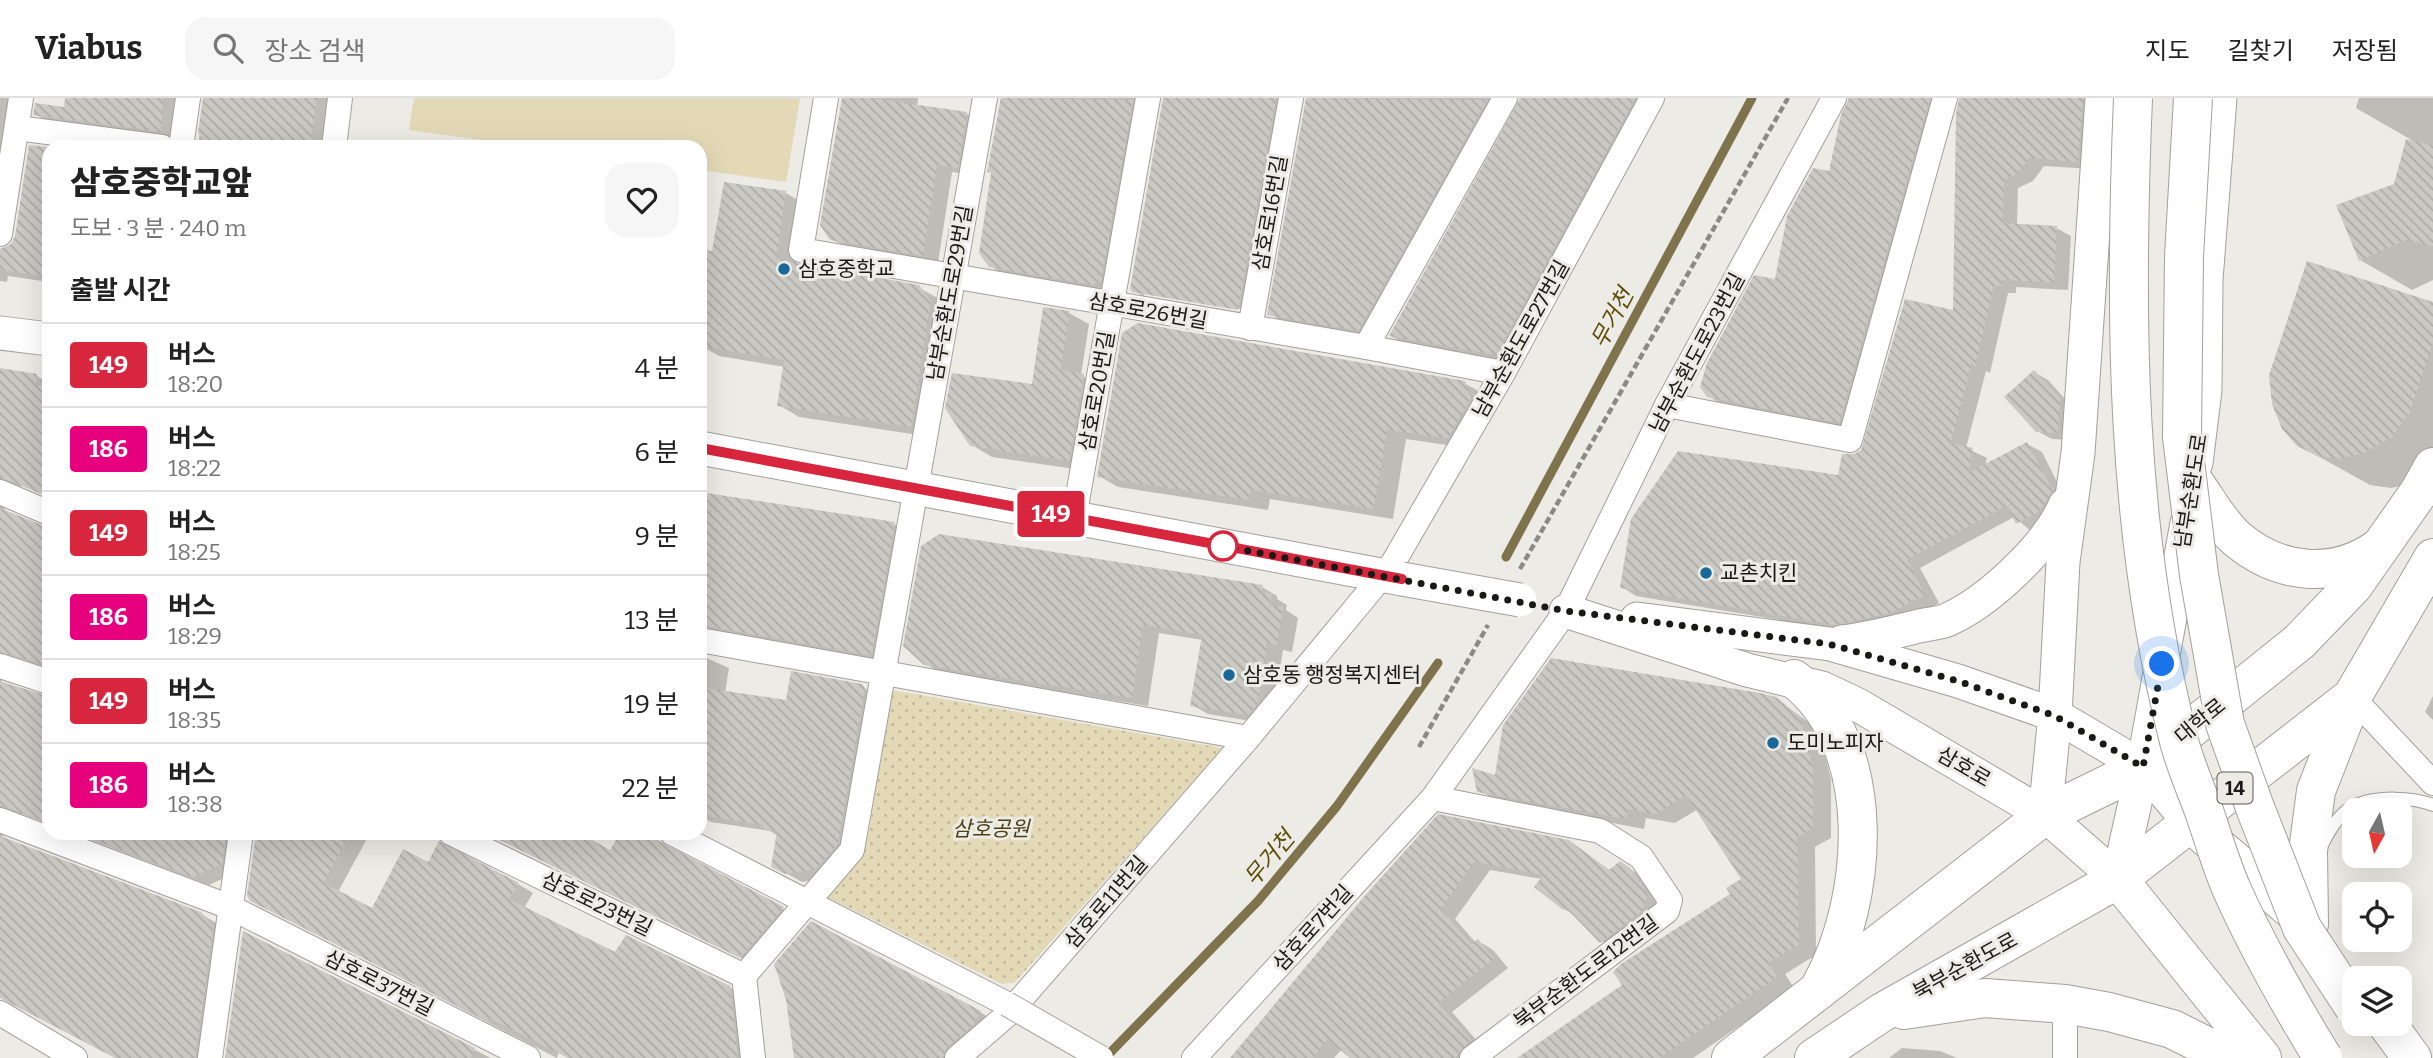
<!DOCTYPE html>
<html lang="ko">
<head>
<meta charset="utf-8">
<style>
	:root { --surface:#fff; --page:#f6f6f6; --text:#222; --muted:#767676; --line:#e0e0e0 }
	body { margin:0; font-family:Bitter,"Noto Sans KR",serif; background:var(--page); color:var(--text); height:100vh; display:flex; flex-direction:column; font-size:26px; white-space:nowrap }
	* { box-sizing:border-box; margin:0 }
	p { font-size:23px; color:var(--muted) }
	.icon { flex:none; width:38px; height:38px; fill:none; stroke:currentColor; stroke-width:2; stroke-linecap:round; stroke-linejoin:round }
	.map { position:relative; flex:1; overflow:hidden }
	.sheet { position:absolute; left:42px; top:42px; width:665px; height:700px; display:flex; flex-direction:column; background:var(--surface); border-radius:21px; box-shadow:0 7px 28px #0002 }
	.sheet>* { flex:none }
	.badge { padding:0 14px; border-radius:5px; font-size:24px; line-height:46px }
	.needle { width:46px; rotate:188deg }
	.buttons { position:absolute; left:2342px; top:700px; display:grid; gap:14px }
	.buttons a { display:grid; place-items:center; width:70px; height:70px; border-radius:14px; background:var(--surface); box-shadow:0 7px 28px #0002; font-size:35px }
	.you { position:absolute; width:35px; height:35px; margin:-18px; border:5px solid #fff; border-radius:50%; background:#1a73e8; box-shadow:0 0 0 10px #1a73e833 }
	.map>.badge { position:absolute; translate:-50% -50%; box-shadow:0 0 0 4px #fff }
	h2 { padding:0 28px; font-size:26px; line-height:63px }
	.round { display:grid; place-items:center; flex:none; width:74px; height:74px; border-radius:21px; background:var(--page) }
	.summary { display:flex; align-items:center; justify-content:space-between; height:119px; padding:0 28px }
	h1 { font-size:33px; font-weight:800; line-height:52px }
	ul { padding:0; list-style:none }
	li { display:flex; align-items:center; gap:21px; height:84px; padding:0 28px; border-top:2px solid var(--line) }
	li div { flex:1 }
	li b { display:block; font-size:26px }
	li em { font-style:normal }
	li .badge { min-width:77px; font-weight:700; text-align:center }
	header { display:flex; align-items:center; gap:42px; box-sizing:border-box; height:98px; padding:0 35px; background:var(--surface); border-bottom:2px solid var(--line) }
	header strong { font-size:33px }
	nav { display:flex; gap:38px; margin-inline-start:auto; font-size:24px }
	.search { width:490px; height:63px; background:var(--page); display:flex; align-items:center; gap:18px; box-sizing:border-box; padding:0 24px; border-radius:21px; color:var(--muted); font-size:26px }
	.map>svg:first-child { display:block }
	.green { fill:#e3d9b7 }
	.park { fill:url(#park-dots) }
	.shadow { fill:#0003; fill-rule:evenodd }
	.lines { fill:none; stroke-linecap:round; stroke-linejoin:round }
	.stream { stroke:#7e734d; stroke-width:9 }
	.building { fill:url(#building-back-hatch) }
	.lane-casing { stroke:#a2a09b; stroke-width:14 }
	.street-casing { stroke:#a2a09b; stroke-width:26 }
	.secondary-casing { stroke:#a2a09b; stroke-width:35 }
	.primary-casing { stroke:#a2a09b; stroke-width:40 }
	.highway-casing { stroke:#a2a09b; stroke-width:40 }
	.path { stroke:#8a8985; stroke-width:4.5; stroke-dasharray:7 3.5; stroke-linecap:butt }
	.lane { stroke:#fff; stroke-width:12 }
	.street { stroke:#fff; stroke-width:24 }
	.secondary { stroke:#fff; stroke-width:33 }
	.primary { stroke:#fff; stroke-width:38 }
	.highway { stroke:#fff; stroke-width:38 }
	.street-bridge-casing { stroke:#a2a09b; stroke-width:26; stroke-linecap:butt }
	.secondary-bridge-casing { stroke:#a2a09b; stroke-width:35; stroke-linecap:butt }
	.highway-bridge-casing { stroke:#a2a09b; stroke-width:40; stroke-linecap:butt }
	.street-bridge { stroke:#fff; stroke-width:24 }
	.secondary-bridge { stroke:#fff; stroke-width:33 }
	.highway-bridge { stroke:#fff; stroke-width:38 }
	.line-casing { stroke:#fff; stroke-width:16 }
	.line { stroke:#d7263d; stroke-width:10 }
	.walk { stroke:#191917; stroke-width:7; stroke-dasharray:0 12.6 }
	.poi-dot { fill:#1a689a; stroke:#edebe5; stroke-width:2.5 }
	.stop-dot { fill:#fff; stroke:#d7263d; stroke-width:3.5 }
	.labels { text-anchor:middle; dominant-baseline:central; stroke-width:6; stroke-linejoin:round; paint-order:stroke }
	.shield { fill:#edebe5; stroke:#595855; stroke-width:2 }
	.shield-label { font-size:19px; font-weight:bold; fill:#191917 }
	.street-label { font-size:21px; fill:#191917; stroke:#edebe5 }
	.poi-label { font-size:21px; fill:#191917; stroke:#edebe5; text-anchor:start }
	.park-label { font-size:21px; font-style:italic; fill:#4b3f14; stroke:#edebe5 }
	.water-label { font-size:23px; font-style:italic; fill:#5d4b06; stroke:#edebe5 }
</style>
</head>
<body>
<header>
<strong>Viabus</strong>
<div class="search"><svg class="icon" aria-label="search" viewBox="0 0 24 24"><circle cx="10" cy="10" r="6"/><path d="M15 15l6 6"/></svg>장소 검색</div>
<nav><a>지도</a><a>길찾기</a><a>저장됨</a></nav>
</header>
<div class="map">
<svg width="2433" height="960" viewBox="0 0 2433 960">
	<defs>
		<pattern id="park-dots" width="8" height="8" patternUnits="userSpaceOnUse" patternTransform="scale(1.75)"><rect width="8" height="8" fill="#e3d9b7"/><path d="M2 2h.1M6 6h.1" fill="none" stroke="#c2ba9d" stroke-width="1.8" stroke-linecap="round"/></pattern>
		<pattern id="building-back-hatch" width="6" height="6" patternUnits="userSpaceOnUse" patternTransform="scale(1.75)"><rect width="6" height="6" fill="#cac8c2"/><path d="M-1 5l2 2M0 0l6 6M5-1l2 2" fill="none" stroke="#adaba6"/></pattern>
	</defs>
	<rect width="100%" height="100%" fill="#edebe5"/>
	<!-- green -->
	<polygon class="green" points="414,0 800,0 786,84 700,72 700,49 531,49 409,32"/>
	<!-- park -->
	<polygon class="park" points="892,592 1223,650 1015,884 1002,886 827,799 867,744"/>
	<!-- shadow -->
	<g class="shadow">
		<polygon points="0,0 23,0 0,135"/>
		<polygon points="67,0 190,0 182,43 49,24 35,16 66,11"/>
		<polygon points="204,0 331,0 325,49 198,49"/>
		<polygon points="844,0 918,0 917,9 967,16 981,24 972,77 952,74 938,165 847,149 831,141"/>
		<polygon points="1001,0 1151,0 1109,194 1005,177 990,168 993,75 989,73"/>
		<path d="M1164,0H1294L1253,219L1148,201L1133,192ZM1144,194L1247,212L1246,215L1144,198Z"/>
		<polygon points="1307,0 1508,0 1373,240 1284,224 1269,216"/>
		<polygon points="1520,0 1655,0 1511,264 1405,246 1391,238 1520,8"/>
		<polygon points="1851,0 1948,0 1854,332 1723,307 1708,298 1776,183 1830,75"/>
		<polygon points="1960,0 2100,0 2092,71 2044,68 2033,83 2018,90 2017,127 2056,130 2071,138 2068,192 2016,189 2016,195 2008,195 1990,275 1986,273 1966,350 1987,360 1985,368 2027,346 2042,354 2066,402 2031,433 2014,419 1920,470 1939,505 1906,523 1851,534 1636,498 1622,489 1839,379 1854,358 1863,353 1954,214"/>
		<polygon points="2359,0 2433,0 2433,182 2412,192 2360,162 2415,44 2356,10"/>
		<polygon points="49,51 49,184 8,178 7,184 0,183 0,151 7,151 16,140"/>
		<polygon points="786,95 806,107 797,166 918,189 939,201 932,339 799,319 779,307 785,269 719,258 700,247 700,153 714,155"/>
		<polygon points="2433,206 2433,374 2414,385 2391,390 2370,387 2298,347"/>
		<polygon points="1069,215 1089,226 1081,277 1103,289 1089,373 992,359 972,347 1033,288"/>
		<polygon points="0,272 37,278 49,285 49,399 23,388 7,390 0,404"/>
		<polygon points="2034,274 2048,282 2073,310 2072,342 2052,341 2037,333"/>
		<polygon points="1464,285 1484,296 1467,350 1406,341 1393,421 1270,401 1268,412 1118,389 1099,378"/>
		<polygon points="700,395 894,426 910,435 887,563 700,548 704,559 729,570 725,595 787,604 861,588 880,600 832,779 802,784 773,768 778,738 770,733 711,724 700,718"/>
		<polygon points="0,405 7,415 43,430 49,430 49,571 20,561 5,565 0,580"/>
		<polygon points="1262,489 1277,498 1277,501 1287,507 1286,512 1298,520 1292,554 1283,552 1273,614 1264,625 1208,616 1192,607 1203,542 1159,535 1148,608 942,575 925,566"/>
		<polygon points="0,580 2,584 49,599 49,726 22,716 7,718 1,726 3,741 200,815 216,825 228,839 211,960 117,960 0,899"/>
		<polygon points="2433,598 2433,622 2425,614"/>
		<polygon points="1775,600 1818,631 1831,681 1831,740 1815,749 1816,857 1785,876 1794,890 1693,960 1520,960 1624,887 1732,796 1743,782 1698,711 1675,725 1646,720 1644,731 1497,703 1479,692 1497,679"/>
		<polygon points="1439,718 1568,744 1611,773 1620,765 1646,781 1663,806 1616,852 1601,843 1576,818 1564,811 1542,781 1490,772 1455,821 1476,845 1478,843 1493,852 1508,870 1452,914 1485,952 1476,960 1353,960 1342,951 1334,960 1232,960"/>
		<polygon points="73,735 244,735 237,774 209,787"/>
		<polygon points="257,735 370,735 338,794 372,812 428,766 518,786 533,795 524,810 616,857 729,889 745,898 752,960 570,960 559,954 557,960 268,811"/>
		<polygon points="486,735 576,735 611,754 622,735 641,735 798,819 756,867"/>
		<polygon points="244,836 491,960 227,960"/>
		<polygon points="980,914 995,923 961,960 796,960"/>
		<polygon points="1902,950 1940,953 1957,960 1889,960"/>
	</g>
	<g class="lines">
		<!-- stream -->
		<g class="stream">
			<polyline points="1506,459 1752,0"/>
			<polyline points="1105,960 1258,803 1337,708 1438,565"/>
		</g>
	</g>
	<!-- building -->
	<g class="building">
		<polygon points="65,0 163,0 161,34 33,17 35,5 64,9"/>
		<polygon points="203,0 317,0 310,49 242,49 205,43 198,35"/>
		<polygon points="842,0 871,0 967,14 958,70 937,67 923,158 830,142 820,127"/>
		<polygon points="1001,0 1133,2 1101,182 1094,187 989,169 979,155 991,75 987,74"/>
		<polygon points="1163,0 1276,0 1238,212 1132,194 1130,191"/>
		<polygon points="1306,0 1487,2 1358,233 1267,217"/>
		<polygon points="1520,0 1635,0 1496,257 1389,238"/>
		<polygon points="1849,0 1930,0 1839,325 1707,299 1700,289 1707,265 1754,177 1775,181 1787,118 1813,70 1829,73 1841,17"/>
		<polygon points="1959,0 2083,0 2078,64 2029,60 2018,76 2004,82 2003,125 2057,128 2054,185 2002,182 2002,188 1994,188 1975,269 1972,264 1951,345 1973,350 1968,375 2027,344 2053,393 2040,413 2016,426 2007,408 1960,433 1907,462 1925,497 1890,515 1835,527 1620,490 1631,421 1678,353 1838,377 1842,356 1854,356 1861,352 1905,201 1953,212 1956,16"/>
		<polygon points="2406,41 2433,47 2433,148 2406,142 2359,163 2336,107 2394,86"/>
		<polygon points="29,47 49,49 49,179 0,172 0,151 11,146 15,138"/>
		<polygon points="724,84 786,93 776,161 919,187 931,203 911,329 777,308 784,262 700,248 700,151 712,153"/>
		<polygon points="2307,163 2433,204 2433,244 2410,314 2391,340 2362,356 2338,361 2317,358 2297,348 2282,331 2272,306 2269,277"/>
		<polygon points="1043,209 1070,213 1061,272 1084,276 1069,363 970,348 945,310 952,275 1032,286"/>
		<polygon points="1138,225 1465,283 1471,300 1448,340 1387,332 1374,411 1251,392 1249,402 1097,379 1122,235"/>
		<polygon points="0,270 37,276 36,287 49,289 49,399 0,379"/>
		<polygon points="2034,272 2060,300 2058,335 2036,334 2004,299"/>
		<polygon points="700,394 895,424 872,554 868,557 700,527"/>
		<polygon points="0,410 49,430 49,568 0,554"/>
		<polygon points="939,436 1263,487 1262,494 1272,496 1270,507 1283,509 1277,547 1267,545 1258,605 1248,617 1190,608 1202,537 1143,527 1132,600 924,567 903,548 921,448"/>
		<polygon points="1551,560 1760,595 1776,599 1800,619 1813,670 1813,730 1797,739 1799,847 1768,865 1777,879 1660,960 1517,960 1622,887 1613,874 1621,866 1730,796 1726,790 1741,781 1686,697 1656,716 1628,711 1626,721 1477,694 1472,670 1495,677 1503,627"/>
		<polygon points="791,573 862,586 865,590 838,745 816,771 785,776 771,769 777,733 762,731 763,727 700,717 700,589 786,602"/>
		<polygon points="0,584 49,598 49,725 0,707"/>
		<polygon points="1438,716 1569,742 1609,772 1620,763 1630,770 1648,796 1642,813 1600,845 1566,810 1563,812 1534,789 1543,777 1474,764 1441,811 1471,846 1478,841 1494,861 1438,905 1471,942 1455,960 1350,960 1327,941 1313,960 1230,960 1362,801"/>
		<polygon points="76,735 226,735 222,766 193,779"/>
		<polygon points="256,735 350,735 324,785 372,810 403,751 428,764 439,743 519,785 509,801 615,854 626,837 730,888 738,960 568,960 489,920 488,923 250,803 247,797"/>
		<polygon points="485,735 580,735 610,752 620,735 644,735 784,809 740,860"/>
		<polygon points="0,738 201,814 213,829 195,960 115,960 0,900"/>
		<polygon points="811,823 981,913 973,927 947,949 942,960 794,960 786,902 774,866"/>
		<polygon points="243,833 475,950 471,960 225,960"/>
	</g>
	<g class="lines">
		<defs>
			<path id="lane" d="M2323,745C2330,731 2341,713 2356,707C2377,698 2412,699 2433,707"/>
			<g id="street">
				<polyline points="826,0 801,152 1366,249 1505,0"/>
				<polyline points="17,30 162,49"/>
				<polyline points="181,49 188,0"/>
				<polyline points="334,49 340,0"/>
				<polyline points="0,136 21,0"/>
				<polyline points="1250,230 1291,0"/>
				<polyline points="1366,249 1503,275"/>
				<polyline points="1667,307 1850,342 1945,0"/>
				<polyline points="0,394 49,415"/>
				<polyline points="1074,420 1148,0"/>
				<polyline points="700,542 1248,640"/>
				<polyline points="0,568 49,584"/>
				<polyline points="2352,599 2433,685"/>
				<polyline points="1433,700 1600,733 1641,759 1670,802 1667,813 1472,960"/>
				<polyline points="0,722 230,809 528,960"/>
				<polyline points="451,735 744,878 753,960"/>
				<polyline points="672,735 1007,906"/>
				<polyline points="744,878 852,752 985,0"/>
				<polyline points="2065,906 2065,960"/>
				<polyline points="0,915 75,960"/>
				<polyline points="210,960 241,735"/>
				<polyline points="957,960 1007,917 1248,640 1393,465 1503,275 1652,0"/>
				<polyline points="1194,960 1433,700 1566,513 1667,307 1834,0"/>
			</g>
			<g id="secondary">
				<polyline points="0,235 49,241"/>
				<polyline points="700,350 1402,481"/>
				<polyline points="2196,365 2205,292 2206,182 2220,0"/>
				<polyline points="1566,513 1747,572 1822,590 1858,607 2045,717 2118,781 2143,669 2187,425"/>
				<polyline points="1637,521 1830,546 1958,583 2055,617 2143,669 2190,725"/>
				<path d="M1842,544C1867,541 1890,535 1915,529C1925,526 1937,526 1947,522C1988,504 2048,448 2065,407"/>
				<polyline points="2045,717 2055,617 2063,464 2078,355 2102,0"/>
			</g>
			<g id="primary">
				<path d="M2194,384C2207,402 2220,426 2236,440C2279,477 2335,482 2380,449"/>
				<path d="M1794,581C1880,647 1869,802 1820,889"/>
				<polyline points="2309,826 2308,753 2316,693 2352,601"/>
				<polyline points="1904,912 1985,900 2065,906 2109,914 2172,931 2230,960"/>
				<polyline points="1731,960 2045,717 2143,669 2299,544 2353,488 2419,394 2433,369"/>
				<polyline points="1814,960 1881,915 2118,781 2352,599 2433,460"/>
			</g>
			<g id="highway">
				<polyline points="2204,737 2305,823"/>
				<polyline points="2118,781 2262,960"/>
				<polyline points="2387,926 2412,960"/>
			</g>
		</defs>
		<!-- lane casing -->
		<use href="#lane" class="lane-casing"/>
		<!-- street casing -->
		<use href="#street" class="street-casing"/>
		<!-- secondary casing -->
		<use href="#secondary" class="secondary-casing"/>
		<!-- primary casing -->
		<use href="#primary" class="primary-casing"/>
		<!-- highway casing -->
		<use href="#highway" class="highway-casing"/>
		<!-- path -->
		<g class="path">
			<polyline points="1520,471 1788,0"/>
			<polyline points="1419,649 1488,527"/>
		</g>
		<!-- lane -->
		<use href="#lane" class="lane"/>
		<!-- street -->
		<use href="#street" class="street"/>
		<!-- secondary -->
		<use href="#secondary" class="secondary"/>
		<!-- primary -->
		<use href="#primary" class="primary"/>
		<!-- highway -->
		<use href="#highway" class="highway"/>
		<defs>
			<polyline id="street-bridge" points="1007,906 1101,960"/>
			<polyline id="secondary-bridge" points="1402,481 1520,502"/>
			<g id="highway-bridge">
				<path d="M2133,0C2124,216 2125,432 2179,643C2185,666 2195,689 2204,713C2213,739 2221,767 2232,792C2258,850 2290,906 2323,960"/>
				<polyline points="2193,0 2184,159 2182,339 2199,477 2225,626 2254,707 2302,830 2354,909"/>
			</g>
		</defs>
		<!-- street-bridge casing -->
		<use href="#street-bridge" class="street-bridge-casing"/>
		<!-- secondary-bridge casing -->
		<use href="#secondary-bridge" class="secondary-bridge-casing"/>
		<!-- highway-bridge casing -->
		<use href="#highway-bridge" class="highway-bridge-casing"/>
		<!-- street-bridge -->
		<use href="#street-bridge" class="street-bridge"/>
		<!-- secondary-bridge -->
		<use href="#secondary-bridge" class="secondary-bridge"/>
		<!-- highway-bridge -->
		<use href="#highway-bridge" class="highway-bridge"/>
	</g>
	<g class="lines">
		<defs>
			<polyline id="line" points="700,350 1402,481"/>
		</defs>
		<!-- line casing -->
		<use href="#line" class="line-casing"/>
		<!-- line -->
		<use href="#line" class="line"/>
		<!-- walk -->
		<polyline class="walk" points="1223,448 1566,513 1829,546 1958,583 2055,618 2143,669 2162,566"/>
	</g>
	<!-- markers -->
	<g class="poi-dot">
		<circle cx="784" cy="171" r="7"/>
		<circle cx="1706" cy="475" r="7"/>
		<circle cx="1229" cy="577" r="7"/>
		<circle cx="1773" cy="645" r="7"/>
	</g>
	<circle class="stop-dot" cx="1223" cy="448" r="14"/>
	<g class="labels">
		<!-- shield labels -->
		<rect class="shield" x="2217.5" y="674.5" width="35" height="31" rx="5"/>
		<g class="shield-label">
			<text x="2235" y="690">14</text>
		</g>
		<!-- street labels -->
		<g class="street-label">
			<text transform="translate(1270 115) rotate(-80)">삼호로16번길</text>
			<text transform="translate(950 195) rotate(-80)">남부순환도로29번길</text>
			<text transform="translate(1148 213) rotate(10)">삼호로26번길</text>
			<text transform="translate(1521 241) rotate(-61)">남부순환도로27번길</text>
			<text transform="translate(1697 255) rotate(-62)">남부순환도로23번길</text>
			<text transform="translate(1097 293) rotate(-80)">삼호로20번길</text>
			<text transform="translate(2191 393) rotate(-81)">남부순환도로</text>
			<text transform="translate(2200 623) rotate(-39)">대학로</text>
			<text transform="translate(1964 669) rotate(30)">삼호로</text>
			<text transform="translate(1106 804) rotate(-49)">삼호로11번길</text>
			<text transform="translate(597 806) rotate(26)">삼호로23번길</text>
			<text transform="translate(1313 830) rotate(-48)">삼호로7번길</text>
			<text transform="translate(1965 868) rotate(-29)">북부순환도로</text>
			<text transform="translate(1586 874) rotate(-37)">북부순환도로12번길</text>
			<text transform="translate(379 885) rotate(27)">삼호로37번길</text>
		</g>
		<!-- poi labels -->
		<g class="poi-label">
			<text x="798" y="171">삼호중학교</text>
			<text x="1720" y="475">교촌치킨</text>
			<text x="1243" y="577">삼호동 행정복지센터</text>
			<text x="1787" y="645">도미노피자</text>
		</g>
		<!-- park labels -->
		<g class="park-label">
			<text x="991" y="731">삼호공원</text>
		</g>
		<!-- water labels -->
		<g class="water-label">
			<text transform="translate(1612 220) rotate(-62)">무거천</text>
			<text transform="translate(1269 760) rotate(-50)">무거천</text>
		</g>
	</g>
</svg>
<div class="buttons">
<a><svg class="needle" viewBox="-14 -14 28 28"><path d="M0-13l5 13h-10z" fill="#e53935"/><path d="M0 13l5-13h-10z" fill="#767676"/></svg></a>
<a><svg class="icon" aria-label="locate" viewBox="0 0 24 24"><circle cx="12" cy="12" r="6"/><path d="M12 2v4M12 18v4M2 12h4M18 12h4"/></svg></a>
<a><svg class="icon" aria-label="layers" viewBox="0 0 24 24"><path d="M12 4l9 5-9 5-9-5zM3 14l9 5 9-5"/></svg></a>
</div>
<div class="you" style="left:2162px;top:566px"></div>
<b class="badge" style="left:1051px;top:416px;background:#d7263d;color:#fff">149</b>
<section class="sheet">
<div class="summary"><div><h1>삼호중학교앞</h1><p>도보 · 3 분 · 240 m</p></div><a class="round"><svg class="icon" aria-label="heart" viewBox="0 0 24 24"><path d="M12 20l-8-8c-3-5 5-10 8-4 3-6 11-1 8 4z"/></svg></a></div>
<h2>출발 시간</h2>
<ul>
<li><span class="badge" style="background:#d7263d;color:#fff">149</span><div><b>버스</b><p>18:20</p></div><em>4 분</em></li>
<li><span class="badge" style="background:#e6007e;color:#fff">186</span><div><b>버스</b><p>18:22</p></div><em>6 분</em></li>
<li><span class="badge" style="background:#d7263d;color:#fff">149</span><div><b>버스</b><p>18:25</p></div><em>9 분</em></li>
<li><span class="badge" style="background:#e6007e;color:#fff">186</span><div><b>버스</b><p>18:29</p></div><em>13 분</em></li>
<li><span class="badge" style="background:#d7263d;color:#fff">149</span><div><b>버스</b><p>18:35</p></div><em>19 분</em></li>
<li><span class="badge" style="background:#e6007e;color:#fff">186</span><div><b>버스</b><p>18:38</p></div><em>22 분</em></li>
</ul>
</section>
</div>
</body>
</html>
